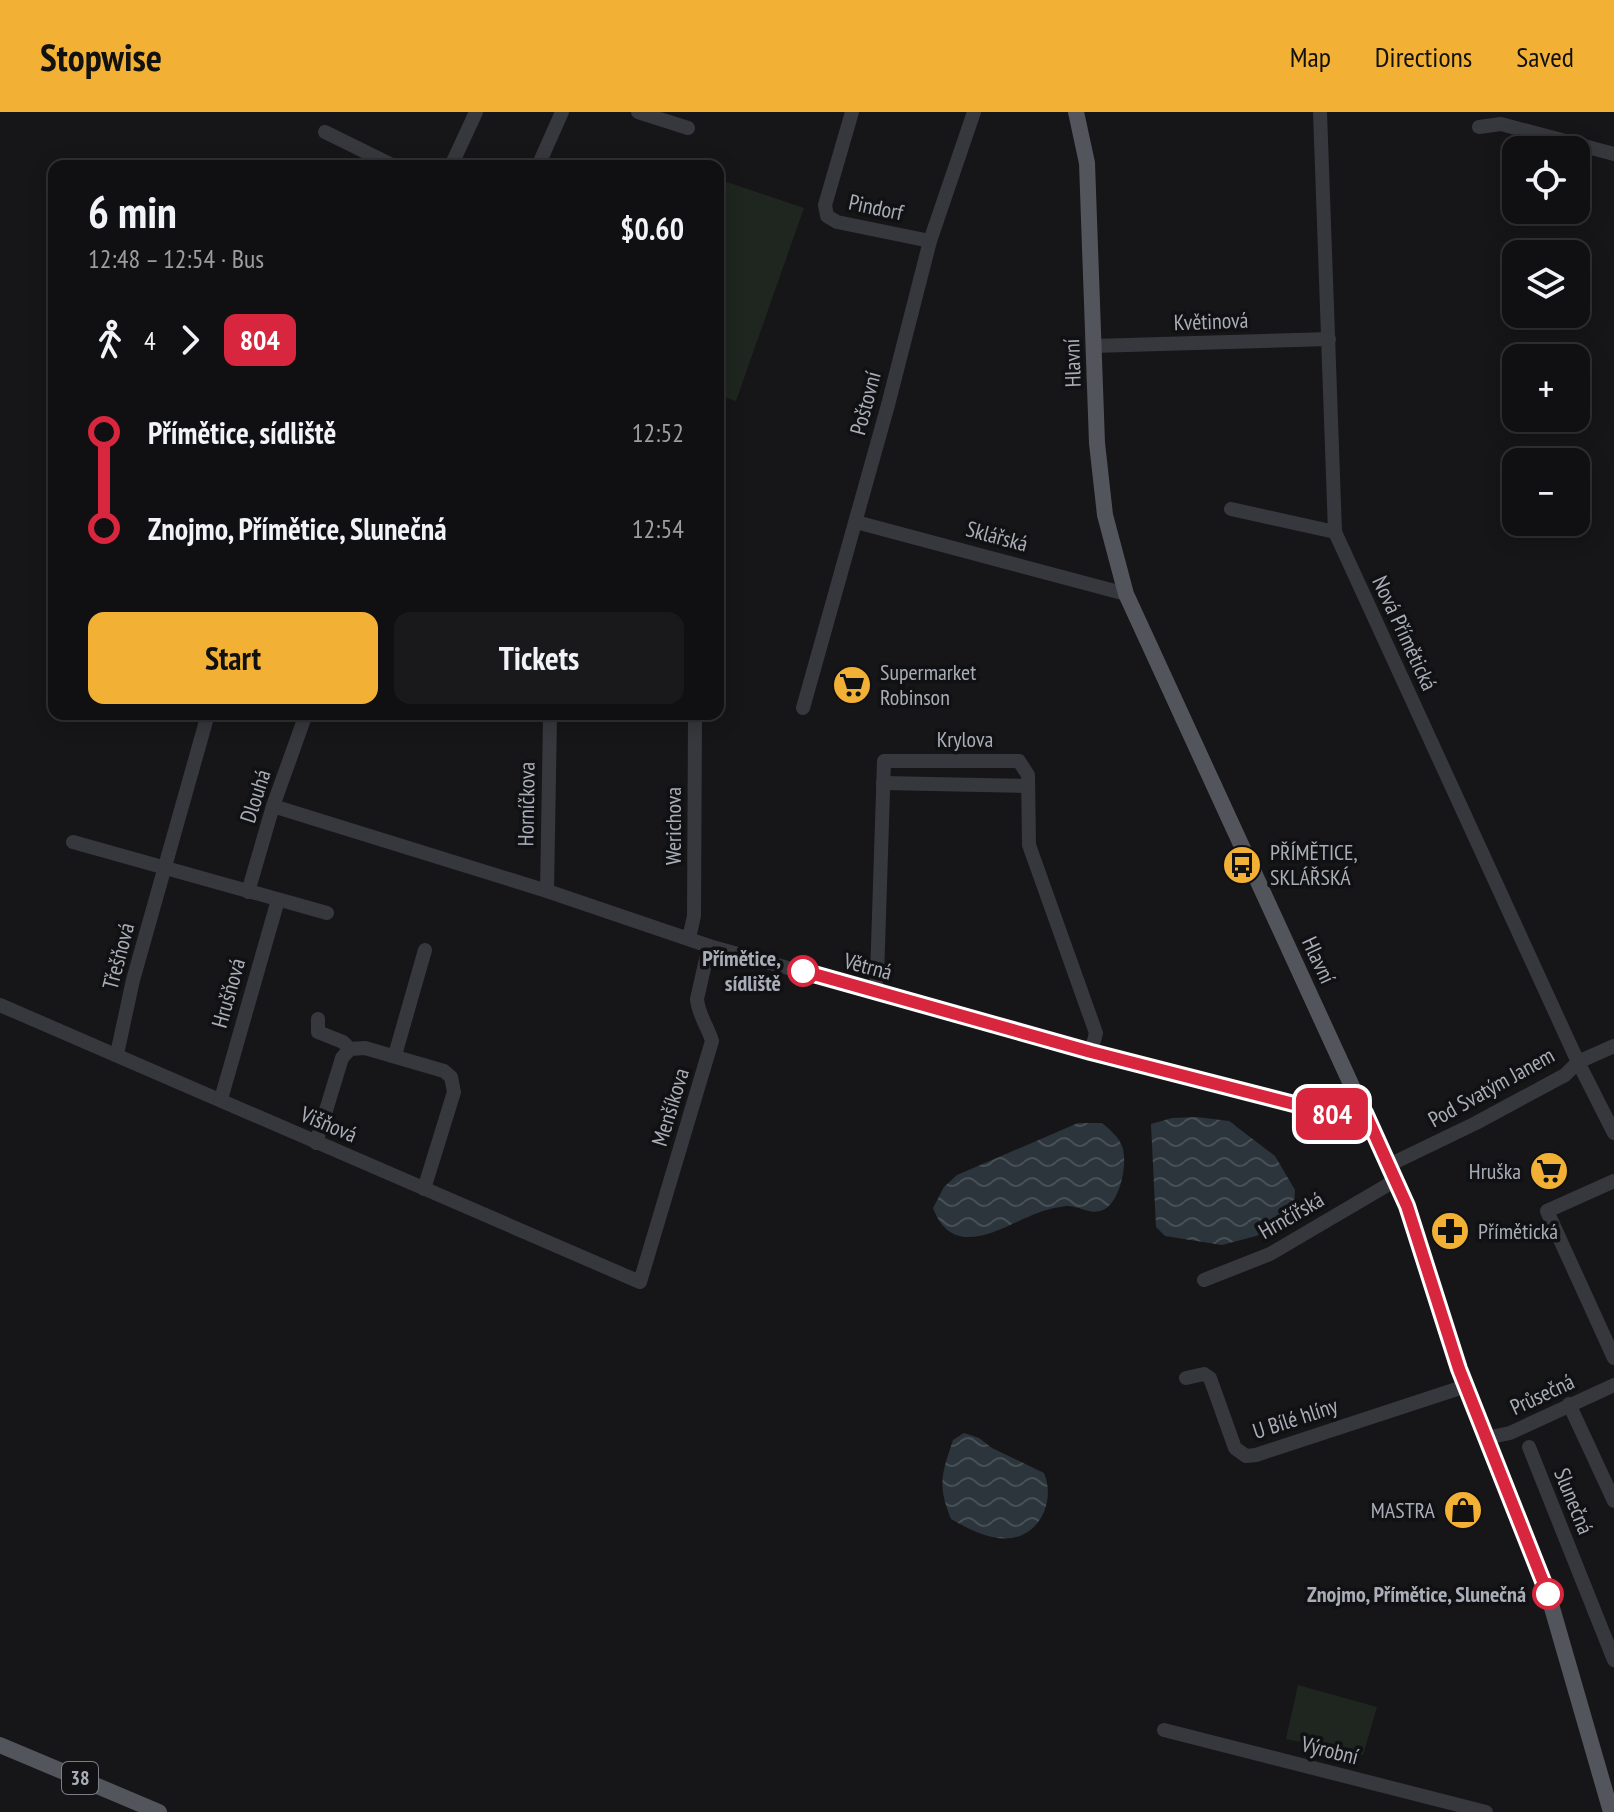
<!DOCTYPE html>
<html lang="en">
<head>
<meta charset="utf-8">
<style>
	:root { --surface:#101012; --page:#19191b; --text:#f1f3f6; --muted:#9c9d9f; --line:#303032; --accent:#f2b134 }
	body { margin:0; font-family:"PT Sans Narrow",sans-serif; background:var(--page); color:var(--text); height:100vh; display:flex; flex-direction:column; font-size:30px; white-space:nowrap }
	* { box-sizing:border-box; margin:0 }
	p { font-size:26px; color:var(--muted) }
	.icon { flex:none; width:44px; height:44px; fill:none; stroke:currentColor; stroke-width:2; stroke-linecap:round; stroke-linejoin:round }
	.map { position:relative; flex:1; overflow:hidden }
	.details { position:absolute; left:48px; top:48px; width:676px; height:560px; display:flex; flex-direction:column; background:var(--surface); border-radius:16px; box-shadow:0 4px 20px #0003,0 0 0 2px var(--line) }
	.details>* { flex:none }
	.badge { padding:0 16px; border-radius:12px; font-size:28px; line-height:52px }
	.fabs { position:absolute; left:1502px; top:24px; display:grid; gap:16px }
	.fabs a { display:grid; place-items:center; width:88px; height:88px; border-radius:16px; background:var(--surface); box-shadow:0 4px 20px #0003,0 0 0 2px var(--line); font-size:40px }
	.map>.badge { position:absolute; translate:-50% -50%; box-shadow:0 0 0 4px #fff }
	.legs { display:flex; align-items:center; gap:12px; height:88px; padding:0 40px; font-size:26px }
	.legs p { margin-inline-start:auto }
	.headline { display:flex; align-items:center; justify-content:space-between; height:136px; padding:0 40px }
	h1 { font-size:44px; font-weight:700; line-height:60px }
	.button { display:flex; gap:16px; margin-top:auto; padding:16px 40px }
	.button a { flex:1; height:92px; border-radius:16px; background:var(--accent); color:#111; font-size:32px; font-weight:700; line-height:92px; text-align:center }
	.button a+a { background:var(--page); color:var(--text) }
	ul { padding:0 40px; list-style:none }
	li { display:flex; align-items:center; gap:28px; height:96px; font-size:30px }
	li i { display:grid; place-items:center; width:12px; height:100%; margin:0 10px; background:currentColor }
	li i::after { content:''; width:20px; height:20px; margin:-10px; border:6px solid; border-radius:50%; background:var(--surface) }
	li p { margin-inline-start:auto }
	li:first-child i { background:linear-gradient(#0000 50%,currentColor 0) }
	li:last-child i { background:linear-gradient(currentColor 50%,#0000 0) }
	header { display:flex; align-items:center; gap:48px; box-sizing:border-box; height:112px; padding:0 40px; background:var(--accent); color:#111 }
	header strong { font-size:38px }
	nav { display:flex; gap:44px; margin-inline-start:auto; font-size:28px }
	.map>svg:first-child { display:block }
	.green { fill:#1e261f }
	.water { fill:url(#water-waves) }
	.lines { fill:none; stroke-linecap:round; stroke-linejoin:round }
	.minor { stroke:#37383d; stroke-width:14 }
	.major { stroke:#53555c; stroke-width:16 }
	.line-1-casing { stroke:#fff; stroke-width:18 }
	.line-1 { stroke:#d7263d; stroke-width:12 }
	.stop-1-dot { fill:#fff; stroke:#d7263d; stroke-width:4 }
	.labels { text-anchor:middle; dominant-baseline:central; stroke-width:7; stroke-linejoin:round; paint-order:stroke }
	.shield { fill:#111113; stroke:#7b7e86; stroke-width:2 }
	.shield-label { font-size:20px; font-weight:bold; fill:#a8adb8 }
	.street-label { font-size:22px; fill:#a8adb8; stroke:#111113 }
	.poi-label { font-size:22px; fill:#a8adb8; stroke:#111113; text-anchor:start }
	.stop-label { font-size:22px; font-weight:bold; fill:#a8adb8; stroke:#111113; text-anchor:end }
</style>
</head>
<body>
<header>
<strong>Stopwise</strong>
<nav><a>Map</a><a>Directions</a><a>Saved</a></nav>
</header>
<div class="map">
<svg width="1614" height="1700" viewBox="0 0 1614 1700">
	<defs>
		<pattern id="water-waves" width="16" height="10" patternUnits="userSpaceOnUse" patternTransform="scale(2)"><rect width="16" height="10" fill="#2c353c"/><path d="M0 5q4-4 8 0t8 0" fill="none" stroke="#485056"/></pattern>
	</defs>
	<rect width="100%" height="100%" fill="#161618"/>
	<!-- green -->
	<g class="green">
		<polygon points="718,67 804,96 736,289 718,283"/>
		<polygon points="1298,1573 1377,1595 1363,1643 1286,1627"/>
	</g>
	<!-- water -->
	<g class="water">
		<polygon points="1197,1005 1229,1009 1275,1044 1295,1078 1294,1099 1279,1114 1256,1124 1222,1133 1165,1124 1156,1115 1151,1012 1172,1006"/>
		<path d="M1078,1011H1102C1109,1017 1119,1025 1122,1034C1128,1050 1121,1087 1105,1097C1092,1104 1081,1095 1069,1094C1063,1094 1055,1096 1050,1097C1012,1106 956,1156 933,1096L944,1075L957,1063Z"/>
		<path d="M964,1321L979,1326L992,1336L1044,1361C1055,1387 1042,1421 1012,1426C990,1429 969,1417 951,1407C937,1373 942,1361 953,1328Z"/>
	</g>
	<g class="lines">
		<!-- minor -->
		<g class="minor">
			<polyline points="638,0 688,16"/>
			<polyline points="852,0 825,93 827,104 837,110 930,129"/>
			<polyline points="1320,0 1335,420 1578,950 1614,1021"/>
			<polyline points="1479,15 1501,12 1614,42"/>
			<polyline points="325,20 394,54"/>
			<polyline points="451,54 476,0"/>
			<polyline points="538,54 562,0"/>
			<polyline points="1093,234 1329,227"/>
			<polyline points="1231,397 1335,420"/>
			<polyline points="856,410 1126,482"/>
			<polyline points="803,596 888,293 930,129 974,0"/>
			<polyline points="883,671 1028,674"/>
			<polyline points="273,694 547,779 709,834 1091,940 1333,1002 1343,1004 1365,1001"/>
			<polyline points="73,730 327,801"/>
			<polyline points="547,779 550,605"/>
			<polyline points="248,780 273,694 306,602"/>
			<polyline points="689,826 694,804 695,602"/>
			<polyline points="875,878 877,865 884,649 1019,649 1028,663 1029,733 1096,921 1091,940"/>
			<path d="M0,893L640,1170L712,929C708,915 698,902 697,887L709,834"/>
			<polyline points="318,907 318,920 343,930 350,937"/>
			<polyline points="117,942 133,868 208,602"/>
			<polyline points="395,943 425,838"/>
			<polyline points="221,987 278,788"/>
			<polyline points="316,1031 342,946 350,937 365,936 444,959 451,965 454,980 424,1077"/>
			<polyline points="1389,1053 1476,1011 1565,963 1578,950 1614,934"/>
			<polyline points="1614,1069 1547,1099 1614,1246"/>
			<polyline points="1204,1168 1270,1142 1396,1068"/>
			<polyline points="1186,1266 1204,1262 1210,1266 1235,1336 1246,1344 1256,1343 1466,1274"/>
			<polyline points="1569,1292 1614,1389"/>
			<polyline points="1486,1326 1510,1321 1614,1273"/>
			<polyline points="1529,1335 1614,1548"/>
			<polyline points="1164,1618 1486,1700"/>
		</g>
		<!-- major -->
		<g class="major">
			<polyline points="1076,0 1087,51 1097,331 1105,403 1126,482 1407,1094 1459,1257 1548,1482 1611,1700"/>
			<polyline points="0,1633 159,1700"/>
		</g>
	</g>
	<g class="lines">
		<defs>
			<polyline id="line-1" points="803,859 1091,940 1333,1002 1343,1004 1365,1001 1407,1094 1459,1257 1548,1482"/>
		</defs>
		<!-- line-1 casing -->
		<use href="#line-1" class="line-1-casing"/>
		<!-- line-1 -->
		<use href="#line-1" class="line-1"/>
	</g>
	<!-- icons -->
	<defs>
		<symbol id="supermarket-disc" viewBox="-11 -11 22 22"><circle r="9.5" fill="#f2b134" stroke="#111113"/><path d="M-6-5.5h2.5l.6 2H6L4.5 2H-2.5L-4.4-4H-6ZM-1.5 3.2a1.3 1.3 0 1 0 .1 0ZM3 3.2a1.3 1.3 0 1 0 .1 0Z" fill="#111"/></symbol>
		<symbol id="bus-disc" viewBox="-11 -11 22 22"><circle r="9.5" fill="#f2b134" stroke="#111113"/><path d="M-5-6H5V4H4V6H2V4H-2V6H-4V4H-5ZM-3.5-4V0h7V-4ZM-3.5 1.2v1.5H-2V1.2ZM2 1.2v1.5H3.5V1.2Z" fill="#111"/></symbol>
		<symbol id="pharmacy-disc" viewBox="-11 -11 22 22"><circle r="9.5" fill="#f2b134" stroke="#111113"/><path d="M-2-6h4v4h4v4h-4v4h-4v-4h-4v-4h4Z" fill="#111"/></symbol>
		<symbol id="shop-disc" viewBox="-11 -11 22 22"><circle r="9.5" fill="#f2b134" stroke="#111113"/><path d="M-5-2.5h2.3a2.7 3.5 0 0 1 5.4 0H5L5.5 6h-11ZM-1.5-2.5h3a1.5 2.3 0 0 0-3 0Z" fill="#111"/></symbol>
	</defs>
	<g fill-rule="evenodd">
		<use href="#supermarket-disc" x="830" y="551" width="44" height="44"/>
		<use href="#bus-disc" x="1220" y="731" width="44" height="44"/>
		<use href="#supermarket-disc" x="1527" y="1037" width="44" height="44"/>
		<use href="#pharmacy-disc" x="1428" y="1097" width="44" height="44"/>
		<use href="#shop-disc" x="1441" y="1376" width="44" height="44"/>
	</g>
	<!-- markers -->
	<g class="stop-1-dot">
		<circle cx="803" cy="859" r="14"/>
		<circle cx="1548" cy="1482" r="14"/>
	</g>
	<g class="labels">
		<!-- shield labels -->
		<rect class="shield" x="62" y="1650" width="36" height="32" rx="6"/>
		<g class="shield-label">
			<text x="80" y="1666">38</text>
		</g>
		<!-- street labels -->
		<g class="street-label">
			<text transform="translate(876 95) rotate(12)">Pindorf</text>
			<text transform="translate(1211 209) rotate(-2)">Květinová</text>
			<text transform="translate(1072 251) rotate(-92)">Hlavní</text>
			<text transform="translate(865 291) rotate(-75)">Poštovní</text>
			<text transform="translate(997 424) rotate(15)">Sklářská</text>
			<text transform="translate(1405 521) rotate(65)">Nová Přímětická</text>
			<text x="965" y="627">Krylova</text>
			<text transform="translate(255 684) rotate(-72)">Dlouhá</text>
			<text transform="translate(526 692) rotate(-89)">Horníčkova</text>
			<text transform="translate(673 714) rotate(-90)">Werichova</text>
			<text transform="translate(118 844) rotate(-75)">Třešňová</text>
			<text transform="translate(1319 848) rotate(65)">Hlavní</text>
			<text transform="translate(868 854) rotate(15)">Větrná</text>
			<text transform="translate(228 881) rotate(-74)">Hrušňová</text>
			<text transform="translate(1491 975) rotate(-29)">Pod Svatým Janem</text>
			<text transform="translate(670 995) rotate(-73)">Menšíkova</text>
			<text transform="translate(329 1012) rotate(23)">Višňová</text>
			<text transform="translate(1291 1103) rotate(-30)">Hrnčířská</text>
			<text transform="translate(1542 1282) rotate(-25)">Průsečná</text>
			<text transform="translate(1295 1306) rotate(-18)">U Bílé hlíny</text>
			<text transform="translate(1574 1389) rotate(68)">Slunečná</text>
			<text transform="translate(1330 1638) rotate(14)">Výrobní</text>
		</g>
		<!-- poi labels -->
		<g class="poi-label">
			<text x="880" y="560">Supermarket<tspan x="880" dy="25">Robinson</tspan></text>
			<text x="1270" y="740">PŘÍMĚTICE,<tspan x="1270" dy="25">SKLÁŘSKÁ</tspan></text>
			<text x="1521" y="1059" text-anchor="end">Hruška</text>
			<text x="1478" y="1119">Přímětická</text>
			<text x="1435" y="1398" text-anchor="end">MASTRA</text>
		</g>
		<!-- stop labels -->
		<g class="stop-label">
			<text x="781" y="846">Přímětice,<tspan x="781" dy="25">sídliště</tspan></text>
			<text x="1526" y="1482">Znojmo, Přímětice, Slunečná</text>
		</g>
	</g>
</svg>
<div class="fabs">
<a><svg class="icon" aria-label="locate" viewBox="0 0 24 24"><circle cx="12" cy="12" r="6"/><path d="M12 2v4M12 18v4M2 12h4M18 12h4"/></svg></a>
<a><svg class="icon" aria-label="layers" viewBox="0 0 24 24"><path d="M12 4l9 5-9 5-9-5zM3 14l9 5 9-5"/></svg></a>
<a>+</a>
<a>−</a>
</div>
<b class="badge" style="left:1332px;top:1002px;background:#d7263d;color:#fff">804</b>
<section class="details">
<div class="headline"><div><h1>6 min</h1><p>12:48 – 12:54 · Bus</p></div><b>$0.60</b></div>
<div class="legs"><svg class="icon" aria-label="walk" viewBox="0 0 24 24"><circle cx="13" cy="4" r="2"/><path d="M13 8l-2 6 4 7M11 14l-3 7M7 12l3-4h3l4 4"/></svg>4<svg class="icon" aria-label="forward" viewBox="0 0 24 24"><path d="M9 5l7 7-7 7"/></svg><b class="badge" style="background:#d7263d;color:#fff">804</b></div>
<ul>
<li><i style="color:#d7263d"></i><b>Přímětice, sídliště</b><p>12:52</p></li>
<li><i style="color:#d7263d"></i><b>Znojmo, Přímětice, Slunečná</b><p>12:54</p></li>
</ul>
<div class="button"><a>Start</a><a>Tickets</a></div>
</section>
</div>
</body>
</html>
